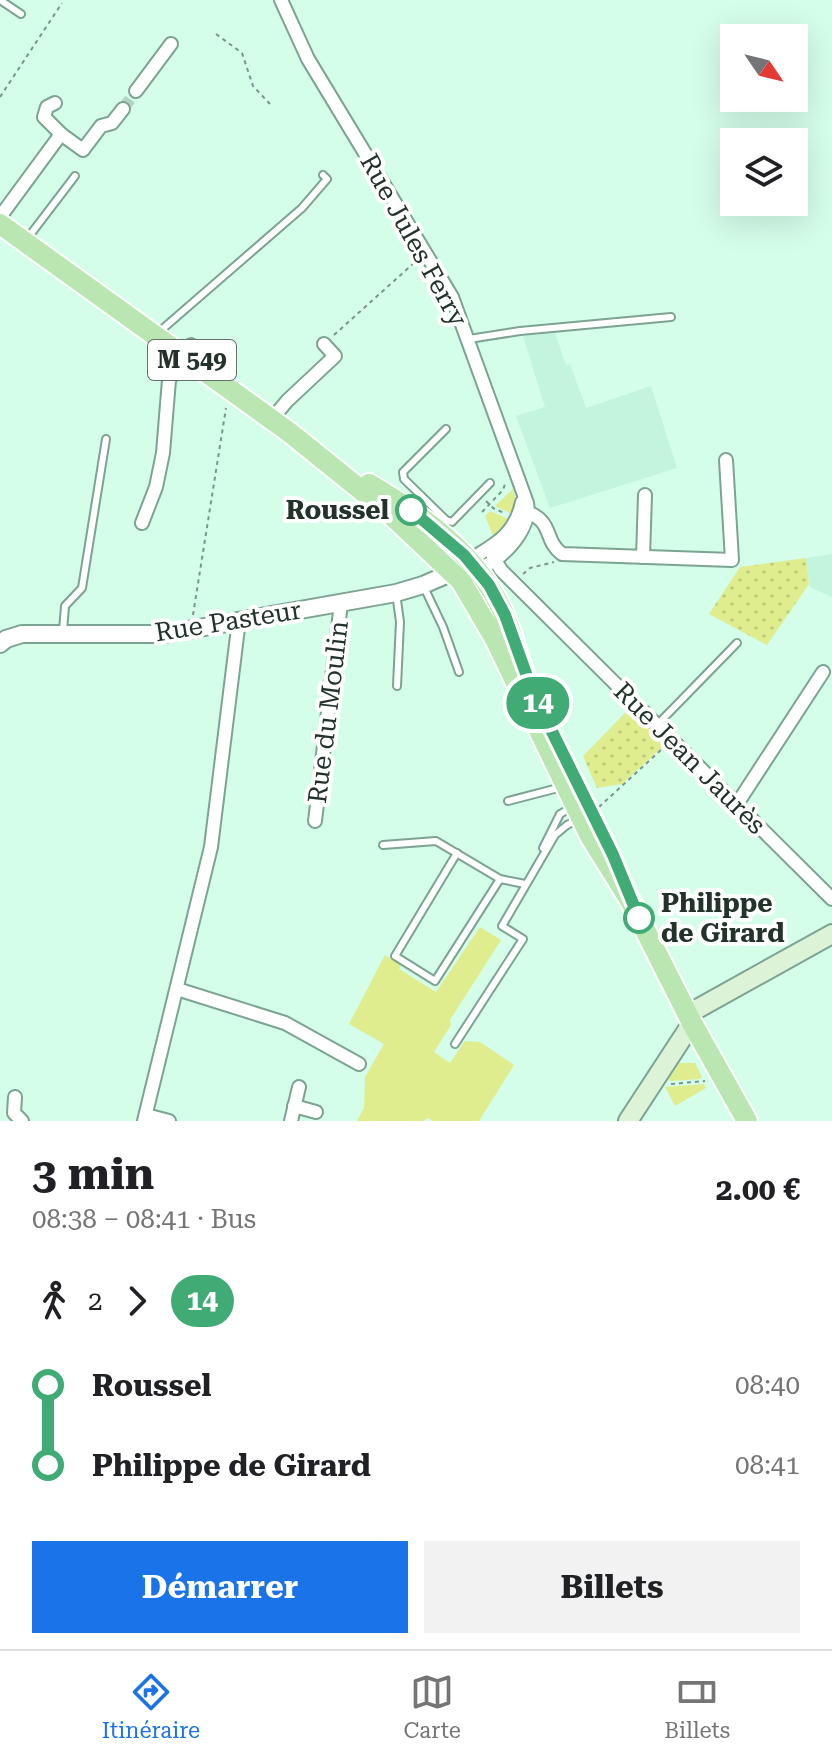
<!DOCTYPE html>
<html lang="fr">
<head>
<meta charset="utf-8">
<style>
	:root { --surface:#fff; --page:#f2f2f2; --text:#202124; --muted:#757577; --line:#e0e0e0; --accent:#1a73e8 }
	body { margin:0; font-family:"Roboto Serif",serif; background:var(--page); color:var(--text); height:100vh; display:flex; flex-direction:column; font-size:30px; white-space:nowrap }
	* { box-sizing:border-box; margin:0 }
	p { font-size:26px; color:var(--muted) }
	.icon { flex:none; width:44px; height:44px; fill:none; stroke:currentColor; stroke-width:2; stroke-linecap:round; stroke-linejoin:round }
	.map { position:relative; height:1121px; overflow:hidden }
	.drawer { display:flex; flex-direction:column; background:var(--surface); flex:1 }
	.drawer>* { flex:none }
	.badge { padding:0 16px; border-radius:26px; font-size:28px; line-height:52px }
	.needle { width:52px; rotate:125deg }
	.fabs { position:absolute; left:720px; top:24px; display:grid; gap:16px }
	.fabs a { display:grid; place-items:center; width:88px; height:88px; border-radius:0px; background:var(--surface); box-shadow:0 8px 32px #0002; font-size:40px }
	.map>.badge { position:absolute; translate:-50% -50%; box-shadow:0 0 0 4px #fff }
	.legs { display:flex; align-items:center; gap:12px; height:88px; padding:0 32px; font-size:26px }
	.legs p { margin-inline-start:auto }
	.overview { display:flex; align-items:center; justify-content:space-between; height:136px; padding:0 32px }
	h1 { font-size:44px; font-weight:700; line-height:60px }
	.primary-button { display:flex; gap:16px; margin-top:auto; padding:16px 32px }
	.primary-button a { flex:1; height:92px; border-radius:0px; background:var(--accent); color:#fff; font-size:32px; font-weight:700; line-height:92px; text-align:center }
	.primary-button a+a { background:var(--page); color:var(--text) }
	ul { padding:0 32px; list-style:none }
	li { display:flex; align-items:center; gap:28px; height:80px; font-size:30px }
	li i { display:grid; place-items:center; width:12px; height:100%; margin:0 10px; background:currentColor }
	li i::after { content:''; width:20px; height:20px; margin:-10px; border:6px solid; border-radius:50%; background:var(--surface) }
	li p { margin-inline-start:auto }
	li:first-child i { background:linear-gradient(#0000 50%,currentColor 0) }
	li:last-child i { background:linear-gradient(currentColor 50%,#0000 0) }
	.tab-bar { display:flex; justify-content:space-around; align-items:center; height:112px; border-top:2px solid var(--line); background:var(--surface); font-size:22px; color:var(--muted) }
	.tab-bar a { display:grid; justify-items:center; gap:4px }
	.tab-bar .current { color:var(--accent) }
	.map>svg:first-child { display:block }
	.built { fill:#c3f4dd }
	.grass { fill:#dfed8e }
	.park { fill:url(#park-dots) }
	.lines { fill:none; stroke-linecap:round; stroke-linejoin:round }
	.minor-tunnel { stroke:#b1d5c4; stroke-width:12; stroke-dasharray:12 6; stroke-linecap:butt }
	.service-casing { stroke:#7da392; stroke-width:10 }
	.minor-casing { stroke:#7da392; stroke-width:16 }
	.tertiary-casing { stroke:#7da392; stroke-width:20 }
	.secondary-casing { stroke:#7da392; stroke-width:22 }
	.primary-casing { stroke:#fff; stroke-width:24 }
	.path { stroke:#7a9689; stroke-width:2; stroke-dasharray:4 4; stroke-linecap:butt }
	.service { stroke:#fff; stroke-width:6 }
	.minor { stroke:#fff; stroke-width:12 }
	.tertiary { stroke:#fff; stroke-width:16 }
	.secondary { stroke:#dcf3d8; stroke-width:18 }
	.primary { stroke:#b9e6b1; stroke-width:20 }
	.line-1-casing { stroke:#fff; stroke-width:18 }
	.line-1 { stroke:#40ab75; stroke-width:12 }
	.stop-1-dot { fill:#fff; stroke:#40ab75; stroke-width:4 }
	.labels { text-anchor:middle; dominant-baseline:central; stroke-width:8; stroke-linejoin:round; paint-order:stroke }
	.shield { fill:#fff; stroke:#65706b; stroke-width:2 }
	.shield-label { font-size:24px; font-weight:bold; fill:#23332b }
	.street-label { font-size:26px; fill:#23332b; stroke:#fff }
	.stop-label { font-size:26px; font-weight:bold; fill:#23332b; stroke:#fff; text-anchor:end }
</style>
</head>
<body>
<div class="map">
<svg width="832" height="1121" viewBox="0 0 832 1121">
	<defs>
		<pattern id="park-dots" width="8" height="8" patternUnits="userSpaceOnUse" patternTransform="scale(2)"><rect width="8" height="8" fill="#dfed8e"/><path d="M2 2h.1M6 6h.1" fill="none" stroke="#bfcc7b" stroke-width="1.8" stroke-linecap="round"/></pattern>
	</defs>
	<rect width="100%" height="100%" fill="#d4fdea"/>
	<!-- built -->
	<g class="built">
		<polygon points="555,333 566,365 570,364 586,408 651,386 677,468 550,508 516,416 545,407 523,336"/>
		<polygon points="832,554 832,597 810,587 806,558"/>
	</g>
	<!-- grass -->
	<g class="grass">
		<polygon points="513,489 516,501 512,514 495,506"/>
		<polygon points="490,511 508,519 494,538 485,516"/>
		<polygon points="480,927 501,940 450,1020 451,1025 434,1052 450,1063 465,1041 480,1042 514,1065 479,1121 433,1121 428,1118 423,1121 357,1121 364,1108 365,1077 384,1044 349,1024 385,955 401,965 399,969 436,992"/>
		<polygon points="679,1063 695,1063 702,1077 700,1079 671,1081 669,1079"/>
		<polygon points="704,1084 706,1088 675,1106 665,1087"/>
	</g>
	<!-- park -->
	<g class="park">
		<polygon points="806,558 809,584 767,645 709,614 740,567"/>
		<polygon points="631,707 668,742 622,784 597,788 583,756"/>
	</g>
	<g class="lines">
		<!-- minor-tunnel -->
		<polyline class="minor-tunnel" points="123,109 136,91"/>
		<defs>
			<g id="service">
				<polyline points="0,0 21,14"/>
				<polyline points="27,239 75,176"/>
				<polyline points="159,332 302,208 327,179 323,175"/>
				<polyline points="469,339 520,331 671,317"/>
				<polyline points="446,429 403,472 404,479 446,520 452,522 490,483"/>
				<polyline points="423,585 443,627 459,672"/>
				<polyline points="396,593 400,622 397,686"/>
				<polyline points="63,631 65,606 82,588 106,439"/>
				<polyline points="657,725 737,643"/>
				<polyline points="508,801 562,787"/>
				<polyline points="383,845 436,841 500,879 525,884"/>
				<polyline points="543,848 560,814 585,800"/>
				<polyline points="457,853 395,956 435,981 500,879"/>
				<polyline points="455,1044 523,939 502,926 555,835 567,825 592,813"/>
			</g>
			<g id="minor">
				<path d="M281,0L308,59L452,297L527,503C532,531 498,565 472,571"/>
				<polyline points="136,91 171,44"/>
				<polyline points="55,103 47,107 44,117 61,134"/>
				<polyline points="0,217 61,134 83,150 101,126 112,123 123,109"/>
				<polyline points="272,419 287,401 335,356 324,344"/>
				<path d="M523,510C556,522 542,539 562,554L732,560L726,460"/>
				<polyline points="142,523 156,487 163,453 169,380 191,345"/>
				<polyline points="497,544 493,557 501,570 832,899"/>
				<polyline points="643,557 645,495"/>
				<path d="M453,572C481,548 513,545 522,502"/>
				<polyline points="737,804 823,672"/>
				<polyline points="315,821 341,603"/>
				<polyline points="177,989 285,1023 359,1064"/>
				<polyline points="15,1097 14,1113 22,1121"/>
				<polyline points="294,1106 316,1112"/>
				<polyline points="146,1115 169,1121"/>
				<polyline points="144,1121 211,847 239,620"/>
				<polyline points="291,1121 299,1087"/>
			</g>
			<polyline id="tertiary" points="0,644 6,639 22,634 165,634 396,593 423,585 453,572"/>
			<g id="secondary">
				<polyline points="688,1014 832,934"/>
				<polyline points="628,1121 692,1023"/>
			</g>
			<g id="primary">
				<polyline points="0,224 289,432 387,511 461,581 495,639 590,836 631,902 692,1023 747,1121"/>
				<path d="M369,484C422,515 476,553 502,610C512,631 516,654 525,675"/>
			</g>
		</defs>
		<!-- service casing -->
		<use href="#service" class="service-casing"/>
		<!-- minor casing -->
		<use href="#minor" class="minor-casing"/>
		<!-- tertiary casing -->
		<use href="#tertiary" class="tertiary-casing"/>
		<!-- secondary casing -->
		<use href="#secondary" class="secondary-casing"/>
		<!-- primary casing -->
		<use href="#primary" class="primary-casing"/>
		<!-- path -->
		<g class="path">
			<polyline points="216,34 242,53 253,86 270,104"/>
			<polyline points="0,97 62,3"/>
			<polyline points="334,335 415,262"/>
			<polyline points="486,501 493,508 504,513"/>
			<polyline points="482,512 503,490 506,481"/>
			<polyline points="523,574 530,568 554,562"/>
			<polyline points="193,615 226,408"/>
			<polyline points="599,807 662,749"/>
			<polyline points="671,1084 705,1081"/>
		</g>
		<!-- service -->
		<use href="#service" class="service"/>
		<!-- minor -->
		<use href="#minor" class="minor"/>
		<!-- tertiary -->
		<use href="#tertiary" class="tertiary"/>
		<!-- secondary -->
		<use href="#secondary" class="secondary"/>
		<!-- primary -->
		<use href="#primary" class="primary"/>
	</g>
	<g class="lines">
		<defs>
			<polyline id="line-1" points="411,510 464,555 489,585 505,615 533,693 613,855 639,918"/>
		</defs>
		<!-- line-1 casing -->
		<use href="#line-1" class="line-1-casing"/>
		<!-- line-1 -->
		<use href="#line-1" class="line-1"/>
	</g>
	<!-- markers -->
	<g class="stop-1-dot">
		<circle cx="411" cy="510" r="14"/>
		<circle cx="639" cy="918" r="14"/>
	</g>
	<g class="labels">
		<!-- shield labels -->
		<rect class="shield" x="148" y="340" width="88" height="40" rx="6"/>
		<g class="shield-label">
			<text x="192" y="360">M 549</text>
		</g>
		<!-- street labels -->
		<g class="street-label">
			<text transform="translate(414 240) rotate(61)">Rue Jules Ferry</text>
			<text transform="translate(228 621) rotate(-9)">Rue Pasteur</text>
			<text transform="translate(328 712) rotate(-83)">Rue du Moulin</text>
			<text transform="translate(690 758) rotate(45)">Rue Jean Jaurès</text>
		</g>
		<!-- stop labels -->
		<g class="stop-label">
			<text x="389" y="510">Roussel</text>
			<text x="661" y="903" text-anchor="start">Philippe<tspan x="661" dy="30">de Girard</tspan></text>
		</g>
	</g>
</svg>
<div class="fabs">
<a><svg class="needle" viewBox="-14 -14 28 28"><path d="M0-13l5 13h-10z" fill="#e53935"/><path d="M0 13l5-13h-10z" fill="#757577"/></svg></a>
<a><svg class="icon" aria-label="layers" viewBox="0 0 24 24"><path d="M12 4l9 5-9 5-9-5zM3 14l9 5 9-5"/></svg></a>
</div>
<b class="badge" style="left:538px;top:703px;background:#40ab75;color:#fff">14</b>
</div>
<section class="drawer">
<div class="overview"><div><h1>3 min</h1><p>08:38 – 08:41 · Bus</p></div><b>2.00 €</b></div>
<div class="legs"><svg class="icon" aria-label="walk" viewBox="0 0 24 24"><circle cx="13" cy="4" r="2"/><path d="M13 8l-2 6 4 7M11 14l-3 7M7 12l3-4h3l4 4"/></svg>2<svg class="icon" aria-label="forward" viewBox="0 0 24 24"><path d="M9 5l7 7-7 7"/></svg><b class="badge" style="background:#40ab75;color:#fff">14</b></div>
<ul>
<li><i style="color:#40ab75"></i><b>Roussel</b><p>08:40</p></li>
<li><i style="color:#40ab75"></i><b>Philippe de Girard</b><p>08:41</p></li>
</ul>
<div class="primary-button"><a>Démarrer</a><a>Billets</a></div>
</section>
<nav class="tab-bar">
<a class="current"><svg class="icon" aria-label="directions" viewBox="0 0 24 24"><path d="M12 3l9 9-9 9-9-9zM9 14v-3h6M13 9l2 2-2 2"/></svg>Itinéraire</a>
<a><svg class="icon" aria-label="map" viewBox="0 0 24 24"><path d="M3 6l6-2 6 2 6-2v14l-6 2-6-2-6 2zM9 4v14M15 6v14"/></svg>Carte</a>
<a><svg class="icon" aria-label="tickets" viewBox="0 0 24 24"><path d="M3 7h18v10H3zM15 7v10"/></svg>Billets</a>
</nav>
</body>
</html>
